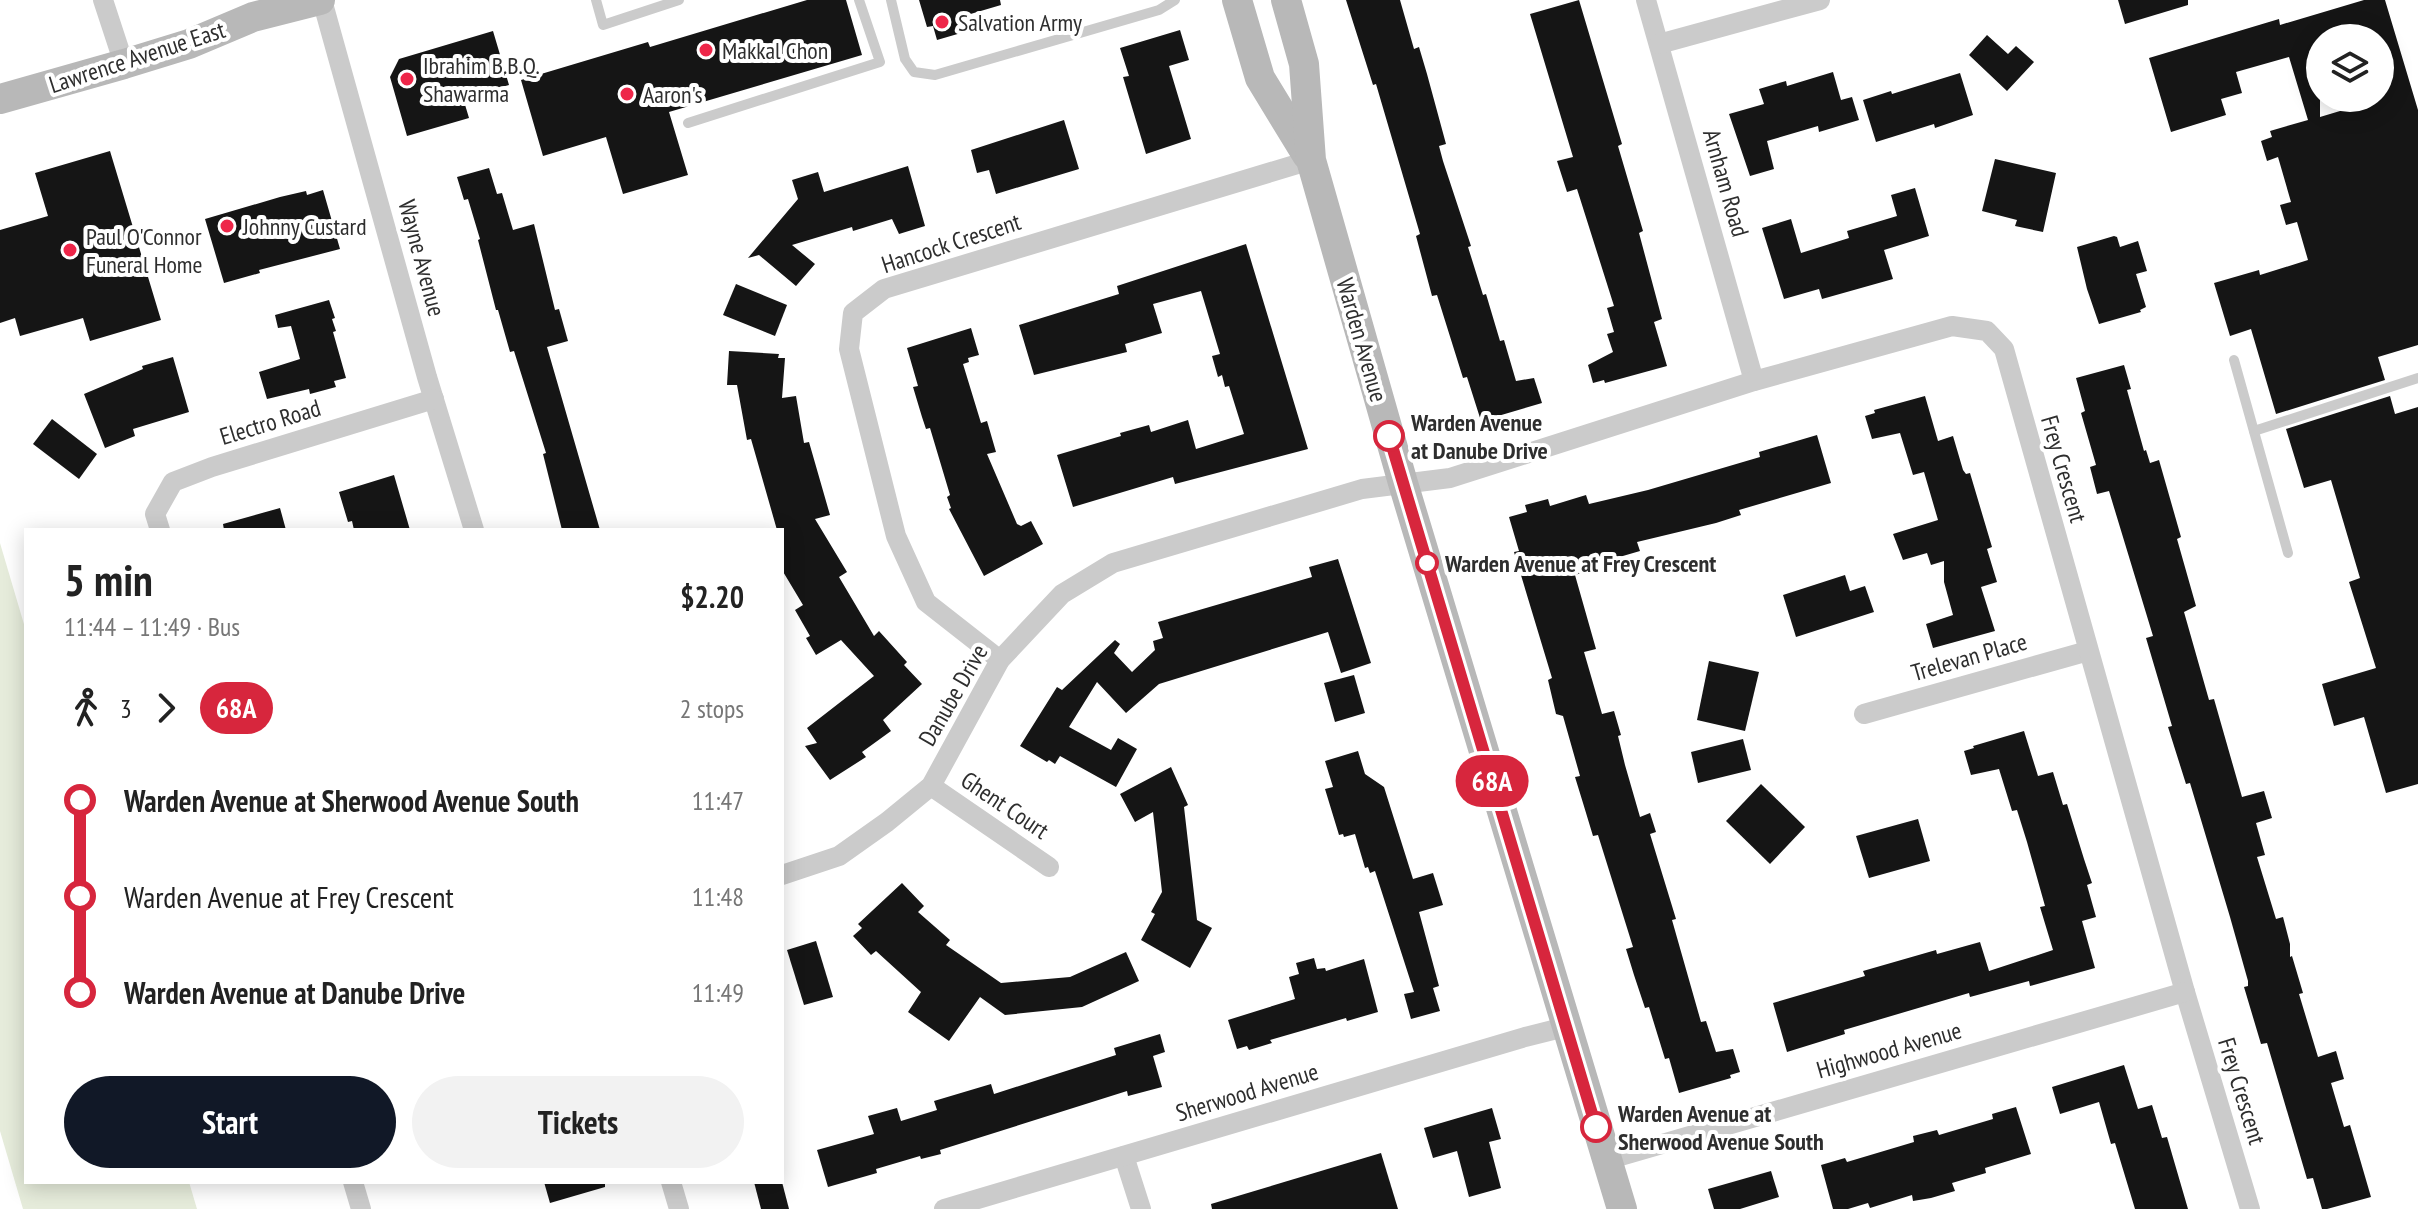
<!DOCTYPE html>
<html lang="en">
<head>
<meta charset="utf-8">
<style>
	:root { --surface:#fff; --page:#f2f2f2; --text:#222; --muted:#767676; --accent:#111827 }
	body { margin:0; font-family:"PT Sans Narrow",sans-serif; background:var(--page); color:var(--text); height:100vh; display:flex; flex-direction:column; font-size:30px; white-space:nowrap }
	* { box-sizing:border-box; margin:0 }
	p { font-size:26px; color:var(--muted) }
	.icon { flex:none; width:44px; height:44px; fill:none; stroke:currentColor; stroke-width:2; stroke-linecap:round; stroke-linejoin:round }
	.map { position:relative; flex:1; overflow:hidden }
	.panel { position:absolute; left:24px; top:528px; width:760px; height:656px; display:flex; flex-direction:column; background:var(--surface); border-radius:0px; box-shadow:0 4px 20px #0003 }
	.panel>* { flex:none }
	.badge { padding:0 16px; border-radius:26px; font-size:28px; line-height:52px }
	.controls { position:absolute; left:2306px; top:24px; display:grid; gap:16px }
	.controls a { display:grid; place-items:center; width:88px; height:88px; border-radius:50%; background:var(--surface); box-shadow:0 4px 20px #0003; font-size:40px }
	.map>.badge { position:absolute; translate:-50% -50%; box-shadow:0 0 0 4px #fff }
	.legs { display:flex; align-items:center; gap:12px; height:88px; padding:0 40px; font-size:26px }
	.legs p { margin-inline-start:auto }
	.headline { display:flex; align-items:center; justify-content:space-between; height:136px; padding:0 40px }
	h1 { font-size:44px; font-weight:700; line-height:60px }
	.primary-button { display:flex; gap:16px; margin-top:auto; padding:16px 40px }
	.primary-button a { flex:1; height:92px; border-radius:48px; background:var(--accent); color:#fff; font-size:32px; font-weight:700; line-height:92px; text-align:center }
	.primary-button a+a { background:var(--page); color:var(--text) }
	ul { padding:0 40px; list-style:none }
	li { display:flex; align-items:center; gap:28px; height:96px; font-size:30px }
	li i { display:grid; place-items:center; width:12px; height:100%; margin:0 10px; background:currentColor }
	li i::after { content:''; width:20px; height:20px; margin:-10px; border:6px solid; border-radius:50%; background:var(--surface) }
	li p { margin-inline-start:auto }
	li:first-child i { background:linear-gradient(#0000 50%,currentColor 0) }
	li:last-child i { background:linear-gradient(currentColor 50%,#0000 0) }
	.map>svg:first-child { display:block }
	.green { fill:#e6ecdb }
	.building { fill:#151515; fill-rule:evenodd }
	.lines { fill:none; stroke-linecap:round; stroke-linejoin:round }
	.lane { stroke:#cbcbcb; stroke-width:10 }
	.street { stroke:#cbcbcb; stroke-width:20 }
	.secondary { stroke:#b8b8b8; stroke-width:30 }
	.line-1-casing { stroke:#fff; stroke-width:18 }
	.line-1 { stroke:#d7263d; stroke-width:12 }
	.poi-dot { fill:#ee2649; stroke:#fff; stroke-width:3 }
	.stop-1-dot { fill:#fff; stroke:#d7263d; stroke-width:4 }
	.labels { text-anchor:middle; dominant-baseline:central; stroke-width:8; stroke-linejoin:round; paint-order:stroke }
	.poi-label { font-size:24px; fill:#2e2e2e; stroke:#fff; text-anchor:start }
	.street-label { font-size:24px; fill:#2e2e2e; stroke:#fff }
	.stop-label { font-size:24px; font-weight:bold; fill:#2e2e2e; stroke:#fff; text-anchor:start }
</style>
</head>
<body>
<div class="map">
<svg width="2418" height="1209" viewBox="0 0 2418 1209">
	<rect width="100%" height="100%" fill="#fff"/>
	<!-- green -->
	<polygon class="green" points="0,543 26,631 26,1182 189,1182 197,1209 23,1209 0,1131"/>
	<!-- building -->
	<g class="building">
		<polygon points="807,0 846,0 862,55 669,112 688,175 623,194 606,137 543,156 521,80 648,42 650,47"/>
		<polygon points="919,0 1000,0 1001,5 957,18 961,33 937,40 933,26 927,27"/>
		<polygon points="1346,0 1400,0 1414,49 1419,47 1427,74 1446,144 1439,146 1443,161 1471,246 1468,247 1483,295 1486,294 1500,341 1504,340 1516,381 1534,378 1542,403 1481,421 1467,377 1463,378 1437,295 1432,296 1416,236 1420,234 1376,84 1373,85"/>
		<polygon points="1579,0 1622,144 1618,146 1643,231 1639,233 1662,319 1654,322 1667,366 1605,383 1604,380 1593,383 1588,365 1613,352 1607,334 1614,332 1607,308 1614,306 1577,189 1567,192 1557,161 1573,157 1530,14"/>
		<polygon points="2118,0 2188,0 2188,5 2125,24"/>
		<path d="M2364,0H2385L2418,110V345L2378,357L2385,380L2276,414L2251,329L2230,336L2214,283L2259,270L2260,275L2308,260L2297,222L2286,225L2280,205L2291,202L2278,157L2267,161L2261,141L2272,137L2270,131L2308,120L2289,57L2236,72L2242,93L2221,99L2226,115L2171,132L2149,58L2279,19L2280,25ZM2320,38H2380V99L2320,117Z"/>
		<polygon points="1180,30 1189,60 1169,66 1191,139 1146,154 1123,77 1129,76 1120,48"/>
		<polygon points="493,31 509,85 463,98 469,118 407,136 390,77 399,59"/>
		<polygon points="1987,35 2008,54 2016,46 2034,62 2007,91 1969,55"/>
		<polygon points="1833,72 1841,100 1852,97 1859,120 1819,132 1818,126 1767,141 1774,169 1750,176 1729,114 1764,104 1759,89 1786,81 1787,86"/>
		<polygon points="1960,73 1973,115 1935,128 1934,124 1876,142 1863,100 1891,91 1892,94"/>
		<polygon points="1064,120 1079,169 996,194 989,170 977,173 971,150"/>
		<polygon points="110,151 161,320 90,341 83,318 20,336 15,318 0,323 0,230 48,216 35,173"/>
		<polygon points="1995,159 2056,173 2043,232 2015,226 2017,220 1982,211"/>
		<polygon points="908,166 925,226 899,234 892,219 853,231 852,227 792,245 815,264 796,286 759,255 748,258 798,199 792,180 818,172 824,192"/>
		<polygon points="489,168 497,194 502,193 513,230 534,224 555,310 559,309 568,341 547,347 600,530 562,530 543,454 546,453 514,351 510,352 498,310 496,310 478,240 480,239 468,199 464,200 457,177"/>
		<polygon points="1915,188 1929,236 1884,250 1893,279 1822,299 1819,289 1784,299 1762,228 1791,219 1801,253 1849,238 1847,231 1897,216 1891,195"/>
		<polygon points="323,190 340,249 259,270 260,273 224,283 205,219 280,197 306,191 307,195"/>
		<polygon points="2114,236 2117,237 2120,247 2138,241 2147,271 2136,274 2146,307 2140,310 2141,312 2099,324 2087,289 2077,247"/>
		<polygon points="1246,244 1308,449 1175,484 1173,477 1073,507 1057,455 1121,436 1120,433 1149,425 1151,432 1188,420 1196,449 1244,434 1229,386 1225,387 1222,375 1218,377 1212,356 1220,354 1201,291 1153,304 1162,333 1125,344 1127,352 1034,375 1019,325 1119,294 1117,286"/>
		<polygon points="736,284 787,305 775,336 723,315"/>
		<polygon points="329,300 335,318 332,319 336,331 333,332 346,378 334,381 336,387 310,394 309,389 267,399 259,372 300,359 291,326 278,328 275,315"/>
		<polygon points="971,328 979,355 968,358 969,362 963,364 981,423 987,421 996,452 987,454 1017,524 1021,526 1031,521 1043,544 984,576 949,509 951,508 947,497 950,495 930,428 926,429 922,417 913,387 918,386 907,348"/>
		<polygon points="729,351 779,354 778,358 785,358 782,398 796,396 804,443 809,442 830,515 815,519 847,572 839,577 874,636 879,631 907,662 904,665 922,684 883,720 891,731 862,752 866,757 830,780 805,746 817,743 807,728 874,676 841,640 816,655 806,638 810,636 795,610 803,605 782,570 782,530 777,530 751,439 747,440 737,385 727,385"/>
		<polygon points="173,357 189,412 133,429 135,436 105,448 84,394 143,369 142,366"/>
		<polygon points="2124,365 2131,389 2127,390 2144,451 2146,450 2150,463 2159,460 2181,537 2177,539 2196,606 2184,612 2209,700 2214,699 2242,797 2264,791 2272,818 2256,823 2265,855 2257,857 2276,919 2283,917 2290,944 2290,957 2292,956 2303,993 2299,994 2318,1057 2336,1051 2344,1079 2331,1083 2344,1127 2350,1125 2371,1197 2327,1209 2322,1209 2313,1178 2307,1179 2267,1043 2261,1044 2244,987 2248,986 2248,981 2230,917 2190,783 2186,784 2168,727 2172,726 2146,638 2153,636 2109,491 2097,494 2090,467 2096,465 2081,413 2085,411 2076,378"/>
		<polygon points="1925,396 1938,441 1953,436 1963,470 1966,474 1970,473 1992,547 1987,549 1997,582 1981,587 1995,631 1933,648 1926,624 1953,615 1944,582 1944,561 1931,565 1927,553 1903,560 1893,534 1938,520 1924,472 1913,475 1900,433 1872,439 1865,416 1875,413 1874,410"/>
		<polygon points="2390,396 2395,414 2418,407 2418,784 2386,793 2364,717 2334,726 2322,684 2376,668 2349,582 2360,578 2331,480 2304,488 2286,429"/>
		<polygon points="52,419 97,454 79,479 33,444"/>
		<polygon points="1817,435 1831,483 1739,510 1741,515 1716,523 1637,542 1640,551 1592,565 1593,569 1575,575 1596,649 1584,652 1602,714 1614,711 1621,735 1618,736 1625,765 1640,817 1650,813 1656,832 1650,834 1676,919 1672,920 1701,1022 1706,1021 1716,1052 1733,1049 1740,1072 1730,1075 1731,1078 1679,1093 1669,1058 1665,1059 1649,1007 1645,1008 1634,975 1626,949 1633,947 1598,835 1593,836 1583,803 1575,777 1580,776 1563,716 1556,714 1548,680 1552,678 1514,552 1519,551 1509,517 1527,512 1525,505 1548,499 1550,506 1586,495 1589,504 1648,490 1760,457 1759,452"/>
		<polygon points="394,475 410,530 354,530 352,521 348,522 339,492"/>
		<polygon points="280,508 286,530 224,530 223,524"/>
		<polygon points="1338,559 1371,663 1341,673 1328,632 1159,684 1126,713 1097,682 1069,727 1111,750 1118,738 1137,749 1116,787 1060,756 1055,764 1049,760 1047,762 1020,746 1057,687 1062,690 1115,640 1120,644 1114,653 1132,672 1155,650 1153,641 1163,638 1158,622 1312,577 1309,567"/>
		<polygon points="1845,575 1850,591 1865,586 1874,612 1796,637 1783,595"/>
		<polygon points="1709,661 1759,672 1745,731 1697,720"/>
		<polygon points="1354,675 1365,713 1335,722 1324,683"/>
		<polygon points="2024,731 2038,776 2053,772 2063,805 2067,804 2084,859 2092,883 2087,885 2096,917 2082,921 2095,968 2030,986 2029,981 1970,997 1969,993 1844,1030 1845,1034 1787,1052 1773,1003 1865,976 1863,971 1936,950 1937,954 1980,942 1989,971 2053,950 2040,907 2045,906 2027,842 2017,810 2012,811 1999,769 1971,775 1964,751 1974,748 1973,746"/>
		<polygon points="1743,739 1751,770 1698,783 1691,752"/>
		<polygon points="1358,751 1365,774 1384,787 1413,879 1433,873 1443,905 1419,912 1439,986 1433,988 1440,1011 1411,1019 1404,994 1414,992 1375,871 1370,873 1368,867 1365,868 1355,834 1344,837 1343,834 1339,835 1325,789 1333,787 1325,761"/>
		<polygon points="1171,767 1188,805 1184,807 1197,920 1212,928 1190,968 1141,940 1155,914 1151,912 1162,892 1153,812 1135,822 1120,794"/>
		<polygon points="1761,784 1805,827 1770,864 1726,821"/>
		<polygon points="1918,819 1930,861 1869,878 1856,836"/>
		<polygon points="902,883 924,906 918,912 950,940 946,945 1001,983 1070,977 1126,952 1139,981 1082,1007 1005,1015 980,997 949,1041 908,1012 921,992 876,951 871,955 853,936 862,928 858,924"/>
		<polygon points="816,941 833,997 804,1005 787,950"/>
		<polygon points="1314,958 1317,969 1325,968 1326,971 1364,959 1378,1012 1347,1021 1346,1018 1270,1040 1272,1043 1249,1050 1247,1046 1237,1049 1228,1020 1295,999 1289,977 1299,974 1296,963"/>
		<polygon points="1160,1034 1165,1052 1153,1056 1162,1087 1128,1096 1127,1091 940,1150 941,1154 921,1159 920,1156 876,1169 877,1173 828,1187 817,1150 874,1134 868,1116 897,1108 901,1121 937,1110 934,1101 991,1084 994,1094 1116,1055 1114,1048"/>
		<polygon points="2124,1065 2138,1109 2152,1105 2162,1138 2167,1137 2188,1209 2135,1209 2115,1143 2111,1144 2099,1102 2060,1114 2052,1087"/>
		<polygon points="2016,1107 2031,1154 1985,1168 1986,1173 1952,1183 1955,1191 1931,1198 1913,1201 1912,1195 1870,1208 1868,1203 1848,1209 1833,1209 1821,1165 1845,1158 1847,1162 1914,1142 1913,1136 1937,1130 1939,1135 1993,1119 1992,1114"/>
		<polygon points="1492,1108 1501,1139 1489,1142 1501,1188 1469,1197 1457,1151 1433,1158 1424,1128"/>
		<polygon points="1381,1153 1398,1209 1212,1209 1211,1204"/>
		<polygon points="1771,1171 1779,1197 1740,1209 1714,1209 1708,1189"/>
		<polygon points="544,1182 605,1182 605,1187 550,1203"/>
		<polygon points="754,1182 782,1182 789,1209 761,1209"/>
	</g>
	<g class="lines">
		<!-- lane -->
		<g class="lane">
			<polyline points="596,0 603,25 679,0"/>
			<polyline points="891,0 905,59 914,72 935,75 1159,10 1175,0"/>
			<polyline points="688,123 880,62 859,0"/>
			<polyline points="2234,360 2288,553"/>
			<polyline points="2254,431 2418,378"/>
		</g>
		<!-- street -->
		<g class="street">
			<polyline points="103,0 124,64"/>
			<polyline points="322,0 427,377 474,530"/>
			<polyline points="1646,0 1754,381"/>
			<polyline points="1659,44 1820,0"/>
			<polyline points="160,530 155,514 173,482 212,467 434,399"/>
			<polyline points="1000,660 926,602 896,536 849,349 853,313 884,289 1311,160"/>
			<polyline points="1864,714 2088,651"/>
			<polyline points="931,786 1049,867"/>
			<polyline points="782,875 839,856 887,822 931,786 1000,660 1062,594 1113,563 1362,489 1450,478 1754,381 1952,326 1987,331 2004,349 2185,992 2250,1209"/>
			<polyline points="1124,1156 1141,1209"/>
			<polyline points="1607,1160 2185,992"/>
			<polyline points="353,1182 361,1209"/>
			<polyline points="671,1182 679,1209"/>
			<polyline points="944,1209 1525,1037 1565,1027"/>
		</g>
		<!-- secondary -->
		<g class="secondary">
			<polyline points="1237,0 1260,78 1307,155"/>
			<polyline points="1286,0 1304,64 1311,160 1403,483 1622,1209"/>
			<polyline points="0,99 124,64 189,44 253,17 320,0"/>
		</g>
	</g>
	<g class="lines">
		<defs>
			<polyline id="line-1" points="1389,436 1596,1127"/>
		</defs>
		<!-- line-1 casing -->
		<use href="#line-1" class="line-1-casing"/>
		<!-- line-1 -->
		<use href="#line-1" class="line-1"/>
	</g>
	<!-- markers -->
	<g class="poi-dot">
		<circle cx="942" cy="22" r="8"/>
		<circle cx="706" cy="50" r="8"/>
		<circle cx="407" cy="79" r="8"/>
		<circle cx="627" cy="94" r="8"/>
		<circle cx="227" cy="226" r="8"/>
		<circle cx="70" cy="250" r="8"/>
	</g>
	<g class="stop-1-dot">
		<circle cx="1389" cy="436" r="14"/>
		<circle cx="1427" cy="563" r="10"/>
		<circle cx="1596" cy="1127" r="14"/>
	</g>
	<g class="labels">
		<!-- poi labels -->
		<g class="poi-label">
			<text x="958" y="22">Salvation Army</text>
			<text x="722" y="50">Makkal Chon</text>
			<text x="423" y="65">Ibrahim B.B.Q.<tspan x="423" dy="28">Shawarma</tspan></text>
			<text x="643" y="94">Aaron's</text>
			<text x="243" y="226">Johnny Custard</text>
			<text x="86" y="236">Paul O'Connor<tspan x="86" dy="28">Funeral Home</tspan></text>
		</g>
		<!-- street labels -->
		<g class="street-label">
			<text transform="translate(137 57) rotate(-18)">Lawrence Avenue East</text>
			<text transform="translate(1726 183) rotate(74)">Arnham Road</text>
			<text transform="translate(951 243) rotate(-18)">Hancock Crescent</text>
			<text transform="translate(422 258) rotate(75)">Wayne Avenue</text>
			<text transform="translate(1362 340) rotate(74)">Warden Avenue</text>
			<text transform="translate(270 422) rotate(-17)">Electro Road</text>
			<text transform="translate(2064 469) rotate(74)">Frey Crescent</text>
			<text transform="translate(1969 657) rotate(-16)">Trelevan Place</text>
			<text transform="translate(953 695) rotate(-60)">Danube Drive</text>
			<text transform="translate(1005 805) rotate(34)">Ghent Court</text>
			<text transform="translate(1889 1050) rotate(-16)">Highwood Avenue</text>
			<text transform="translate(2242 1091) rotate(73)">Frey Crescent</text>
			<text transform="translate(1247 1092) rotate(-17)">Sherwood Avenue</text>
		</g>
		<!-- stop labels -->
		<g class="stop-label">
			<text x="1411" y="422">Warden Avenue<tspan x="1411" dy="28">at Danube Drive</tspan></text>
			<text x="1445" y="563">Warden Avenue at Frey Crescent</text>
			<text x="1618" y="1113">Warden Avenue at<tspan x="1618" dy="28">Sherwood Avenue South</tspan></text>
		</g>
	</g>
</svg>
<div class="controls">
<a><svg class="icon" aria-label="layers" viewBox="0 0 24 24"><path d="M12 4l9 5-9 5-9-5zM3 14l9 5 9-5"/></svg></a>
</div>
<b class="badge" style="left:1492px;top:781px;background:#d7263d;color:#fff">68A</b>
<section class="panel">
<div class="headline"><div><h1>5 min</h1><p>11:44 – 11:49 · Bus</p></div><b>$2.20</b></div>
<div class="legs"><svg class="icon" aria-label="walk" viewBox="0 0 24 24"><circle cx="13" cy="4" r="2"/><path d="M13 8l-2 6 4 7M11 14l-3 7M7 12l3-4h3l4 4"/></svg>3<svg class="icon" aria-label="forward" viewBox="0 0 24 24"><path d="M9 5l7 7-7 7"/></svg><b class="badge" style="background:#d7263d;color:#fff">68A</b><p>2 stops</p></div>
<ul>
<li><i style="color:#d7263d"></i><b>Warden Avenue at Sherwood Avenue South</b><p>11:47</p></li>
<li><i style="color:#d7263d"></i><span>Warden Avenue at Frey Crescent</span><p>11:48</p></li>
<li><i style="color:#d7263d"></i><b>Warden Avenue at Danube Drive</b><p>11:49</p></li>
</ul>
<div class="primary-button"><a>Start</a><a>Tickets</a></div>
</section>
</div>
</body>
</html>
